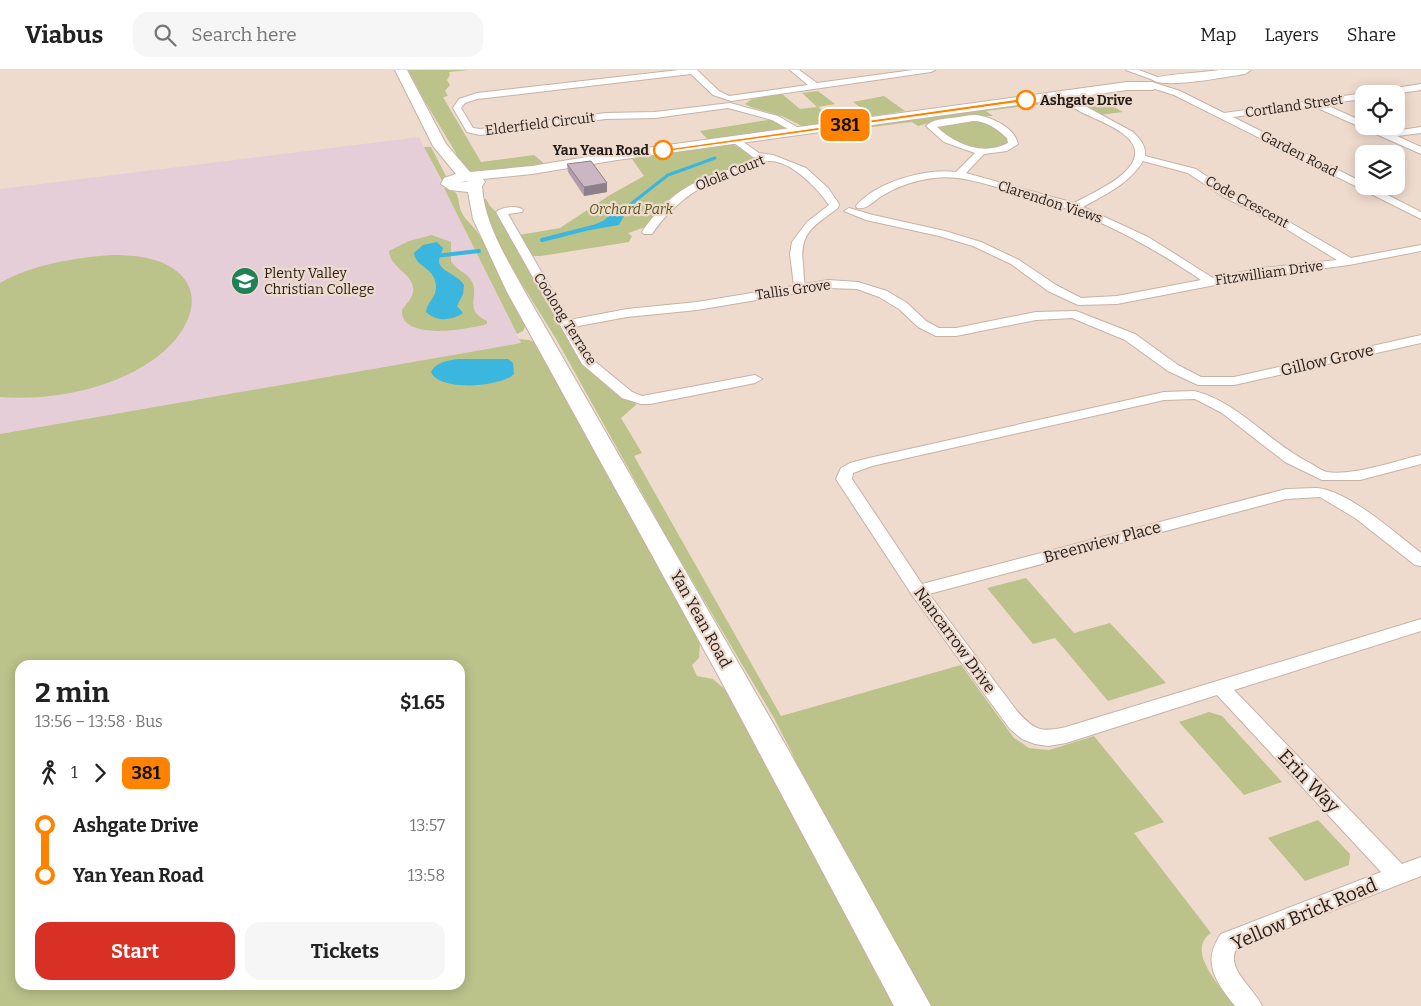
<!DOCTYPE html>
<html lang="en">
<head>
<meta charset="utf-8">
<style>
	:root { --surface:#fff; --page:#f6f6f6; --text:#222; --muted:#767676; --line:#e0e0e0; --accent:#d93025 }
	body { margin:0; font-family:Bitter,serif; background:var(--page); color:var(--text); height:100vh; display:flex; flex-direction:column; font-size:19px; white-space:nowrap }
	* { box-sizing:border-box; margin:0 }
	p { font-size:16px; color:var(--muted) }
	.icon { flex:none; width:28px; height:28px; fill:none; stroke:currentColor; stroke-width:2; stroke-linecap:round; stroke-linejoin:round }
	.map { position:relative; flex:1; overflow:hidden }
	.side { position:absolute; left:15px; top:590px; width:450px; height:330px; display:flex; flex-direction:column; background:var(--surface); border-radius:15px; box-shadow:0 2px 12px #0003 }
	.side>* { flex:none }
	.badge { padding:0 10px; border-radius:8px; font-size:18px; line-height:32px }
	.controls { position:absolute; left:1355px; top:15px; display:grid; gap:10px }
	.controls a { display:grid; place-items:center; width:50px; height:50px; border-radius:10px; background:var(--surface); box-shadow:0 2px 12px #0003; font-size:25px }
	.map>.badge { position:absolute; translate:-50% -50%; box-shadow:0 0 0 2px #fff }
	.legs { display:flex; align-items:center; gap:8px; height:55px; padding:0 20px; font-size:16px }
	.legs p { margin-inline-start:auto }
	.headline { display:flex; align-items:center; justify-content:space-between; height:85px; padding:0 20px }
	h1 { font-size:28px; font-weight:700; line-height:38px }
	.button { display:flex; gap:10px; margin-top:auto; padding:10px 20px }
	.button a { flex:1; height:58px; border-radius:15px; background:var(--accent); color:#fff; font-size:20px; font-weight:700; line-height:58px; text-align:center }
	.button a+a { background:var(--page); color:var(--text) }
	ul { padding:0 20px; list-style:none }
	li { display:flex; align-items:center; gap:18px; height:50px; font-size:19px }
	li i { display:grid; place-items:center; width:8px; height:100%; margin:0 6px; background:currentColor }
	li i::after { content:''; width:12px; height:12px; margin:-6px; border:4px solid; border-radius:50%; background:var(--surface) }
	li p { margin-inline-start:auto }
	li:first-child i { background:linear-gradient(#0000 50%,currentColor 0) }
	li:last-child i { background:linear-gradient(currentColor 50%,#0000 0) }
	header { display:flex; align-items:center; gap:30px; box-sizing:border-box; height:70px; padding:0 25px; background:var(--surface); border-bottom:1px solid var(--line) }
	header strong { font-size:24px }
	nav { display:flex; gap:28px; margin-inline-start:auto; font-size:18px }
	.search { width:350px; height:45px; background:var(--page); display:flex; align-items:center; gap:12px; box-sizing:border-box; padding:0 18px; border-radius:15px; color:var(--muted); font-size:19px }
	.map>svg:first-child { display:block }
	.education { fill:#e6ced8 }
	.green { fill:#bbc28a; fill-rule:evenodd }
	.water { fill:#3bb6de }
	.lines { fill:none; stroke-linecap:round; stroke-linejoin:round }
	.stream-far1 { stroke:#3bb6de; stroke-width:3 }
	.stream { stroke:#3bb6de; stroke-width:4 }
	.street-casing { stroke:#c6b2a6; stroke-width:2 }
	.secondary-casing { stroke:#c6b2a6; stroke-width:2 }
	.street { fill:#fff; fill-rule:evenodd }
	.secondary { fill:#fff; fill-rule:evenodd }
	.wall { fill:#af9da8 }
	.shaded-wall { fill:#8e8088 }
	.building { fill:#cbb7c3; stroke:#8e8088 }
	.line-1 { fill:#ff8200; stroke:#fff }
	.stop-1-dot { fill:#fff; stroke:#ff8200; stroke-width:2.5 }
	.labels { text-anchor:middle; dominant-baseline:central; stroke-width:4.5; stroke-linejoin:round; paint-order:stroke }
	.far-stop-label { font-size:14px; font-weight:bold; fill:#241c18; stroke:#efdbce; text-anchor:start }
	.far-street-label { font-size:14px; fill:#241c18; stroke:#efdbce }
	.far-park-label { font-size:14px; font-style:italic; fill:#565c17; stroke:#efdbce }
	.far-poi-label { font-size:14px; fill:#241c18; stroke:#efdbce; text-anchor:start }
	.street-label { font-size:16px; fill:#241c18; stroke:#efdbce }
	.near-street-label { font-size:19px; fill:#241c18; stroke:#efdbce }
</style>
</head>
<body>
<header>
<strong>Viabus</strong>
<div class="search"><svg class="icon" aria-label="search" viewBox="0 0 24 24"><circle cx="10" cy="10" r="6"/><path d="M15 15l6 6"/></svg>Search here</div>
<nav><a>Map</a><a>Layers</a><a>Share</a></nav>
</header>
<div class="map">
<svg width="1421" height="936" viewBox="0 0 1421 936">
	<rect width="100%" height="100%" fill="#efdbce"/>
	<!-- education -->
	<polygon class="education" points="419,67 521,273 0,364 0,119"/>
	<!-- green -->
	<g class="green">
		<polygon points="408,0 469,0 449,2 450,5 447,10 450,15 445,21 448,26 443,27 481,92 534,85 546,95 469,102 455,87 456,83 424,30"/>
		<polygon points="818,21 835,34 818,37 838,52 804,57 784,47 751,37 745,34 752,29 782,24 800,39 817,37 802,23"/>
		<polygon points="1088,23 1123,42 1100,45 1071,28"/>
		<polygon points="884,26 905,41 872,46 853,32"/>
		<polygon points="1058,29 1064,31 986,41 993,46 972,46 932,52 918,56 912,52 872,57 868,54"/>
		<polygon points="774,49 786,59 710,72 700,61"/>
		<path d="M971,49C985,51 1003,58 1009,71C998,84 969,79 956,72C949,67 943,62 936,57L937,55Z"/>
		<polygon points="733,74 757,89 709,107 689,116 667,131 656,142 646,157 628,163 632,166 629,172 541,186 531,186 519,165 560,158 610,125 644,106 630,86"/>
		<polygon points="424,77 431,77 446,106 442,111"/>
		<path d="M444,118C463,120 456,132 462,143C466,151 475,157 479,165C497,193 511,225 526,255L523,261L517,264Z"/>
		<path d="M486,129L490,136L495,141L562,257L624,328L637,334L621,348L642,383L634,386L781,646L961,595L1014,668L1029,678L1049,680L1094,666L1164,752L1134,763L1211,863C1184,881 1223,919 1235,936H927L801,706L793,685L774,648L670,473L555,267L511,197L491,159L479,130Z"/>
		<path d="M432,165L451,172V191C456,200 466,202 471,210C481,226 462,239 487,251V254C470,259 400,272 402,240C406,234 412,229 413,222C416,204 390,199 389,181L409,171Z"/>
		<path d="M112,185C128,185 145,186 161,192C212,214 192,261 157,287C114,319 52,331 0,327V213C34,194 73,188 112,185Z"/>
		<path d="M519,269L529,270L536,273L700,572L699,588L692,595L697,606L713,609L728,622L898,936H0V364L521,273ZM20,595H460V915H20Z"/>
		<polygon points="1026,508 1074,563 1110,553 1166,613 1108,631 1055,568 1033,574 987,518"/>
		<polygon points="1209,642 1222,646 1282,712 1244,725 1179,652"/>
		<polygon points="1318,750 1350,784 1349,795 1305,811 1268,768"/>
	</g>
	<!-- water -->
	<g class="water">
		<polygon points="621,141 625,144 619,155 590,160 586,158 603,151 614,142"/>
		<path d="M437,172L443,178C442,182 440,186 439,190C438,201 459,205 464,215L463,224L457,236L463,243C451,251 437,252 426,242C427,232 437,227 436,216C435,197 415,197 414,183L423,175Z"/>
		<path d="M458,289H508L513,293L514,304C502,317 439,322 431,302C435,293 448,290 458,289Z"/>
	</g>
	<g class="lines">
		<!-- stream-far1 -->
		<polyline class="stream-far1" points="617,145 668,105 715,88"/>
		<!-- stream -->
		<g class="stream">
			<polyline points="542,170 593,157"/>
			<polyline points="435,186 479,181"/>
		</g>
		<defs>
			<g id="street">
				<polygon points="679,0 697,0 719,21 729,26 808,15 790,0 799,0 817,13 913,0 935,0 931,2 731,31 713,25 691,4 477,29 465,33 461,38 473,58 480,59 606,43 655,42 730,33 778,46 802,60 802,64 799,65 772,50 728,38 655,48 606,49 480,65 467,62 453,38 459,29 477,23"/>
				<polygon points="1126,0 1139,0 1160,8 1156,11"/>
				<polygon points="1155,13 1180,21 1224,43 1364,23 1365,24 1364,24 1364,29 1324,34 1364,52 1364,56 1374,56 1387,62 1421,57 1421,63 1397,66 1421,77 1421,84 1313,36 1233,47 1364,113 1364,116 1370,116 1421,142 1421,149 1174,25 1152,18 1151,16"/>
				<polygon points="1421,14 1421,20 1394,24 1372,24 1376,21"/>
				<path d="M1059,22L1133,62C1140,69 1146,75 1145,86L1196,99L1230,122L1291,153L1351,188L1421,175V181L1349,195L1262,206L1117,234L1078,235L1048,221L1011,194L973,176L939,166L866,150L844,141L849,138L873,145L945,161L981,172L1019,190L1056,215L1081,228L1117,226L1201,210C1136,166 1080,139 1004,119C981,113 958,105 934,108C915,110 896,117 880,127C873,132 866,140 857,138L856,136C876,112 926,98 956,102L975,83L944,72L926,56C933,49 943,49 952,48C960,47 968,45 975,45C991,46 1015,58 1018,74L1007,81L984,84L966,103L1074,133C1091,124 1109,116 1124,103C1158,71 1106,54 1083,43C1073,38 1065,32 1056,27V23ZM973,51C987,51 997,59 1007,68L1008,73C984,86 956,75 937,57ZM1143,91L1188,103L1222,126L1283,157L1337,190L1262,198L1213,208L1148,167L1083,137C1106,124 1129,114 1143,91Z"/>
				<path d="M736,67L759,83L773,85L806,98L828,118L839,134L838,138C814,156 799,162 803,195C804,201 803,208 805,214L828,210L858,212L887,221L907,233L926,251L939,258H956L1036,242L1076,241L1135,264L1178,295L1201,307H1234L1421,265V273L1234,315H1198L1168,301L1125,270L1072,248L1036,250L956,266H936L918,257L899,239L879,227L857,219L828,218L697,240L627,247L573,257L592,289L632,322L642,326L755,305L762,309L755,313L650,334H641L622,328L582,294L496,142C502,137 517,135 523,140L522,142L508,144L569,250L627,239L697,232L794,216L790,184L792,172L807,152L829,135C818,119 791,90 769,91C762,92 754,97 747,99C707,110 676,129 652,164H644L642,162C678,110 705,109 759,89L753,87L733,72V68Z"/>
				<path d="M1194,321C1239,332 1269,373 1310,393C1315,396 1322,401 1327,402C1352,406 1396,391 1421,385V394L1360,410H1322L1285,392L1222,343L1195,329L1164,330L872,396L853,403L852,409L922,514L1286,419C1296,419 1307,418 1317,418C1349,421 1395,463 1421,483V496L1415,495L1355,448L1320,427L1286,429L929,524L1017,641C1034,660 1040,663 1066,657L1421,549V561L1234,620L1402,794L1421,787V806L1237,878C1224,898 1255,919 1262,936H1235C1216,912 1201,892 1221,864L1381,802L1217,625L1066,673L1048,676L1035,674L1022,669L1010,659L912,525L836,409L841,398L850,393L869,388L1164,322Z"/>
			</g>
			<g id="secondary">
				<path d="M395,0H407L446,74L470,102L532,96L617,82L1127,12H1153L1159,16L1153,20H1127L617,90L532,104L483,109L485,112L482,116C484,153 507,189 525,222L789,681L931,936H894L719,607L507,222L473,149L468,122L450,120L441,114L444,108L456,104L433,76ZM466,111H469L458,113Z"/>
				<path d="M1219,0H1251L1245,4C1229,6 1162,20 1152,9C1156,5 1208,2 1219,0Z"/>
			</g>
		</defs>
		<!-- street casing -->
		<use href="#street" class="street-casing"/>
		<!-- secondary casing -->
		<use href="#secondary" class="secondary-casing"/>
		<!-- street -->
		<use href="#street" class="street"/>
		<!-- secondary -->
		<use href="#secondary" class="secondary"/>
	</g>
	<!-- wall -->
	<polygon class="wall" points="567,94 607,113 607,122 584,126 568,102"/>
	<!-- shaded-wall -->
	<polygon class="shaded-wall" points="607,113 607,122 584,126 584,117"/>
	<!-- building -->
	<polygon class="building" points="591,91 607,113 584,117 567,94"/>
	<!-- line-1 -->
	<polygon class="line-1" points="1026,28 1028,31 663,82 660,80"/>
	<!-- icons -->
	<defs>
		<symbol id="school-disc" viewBox="-11 -11 22 22"><circle r="9.5" fill="#208058" stroke="#efdbce"/><path d="M0-5L7-2L0 1L-7-2ZM-4 1L0 2.5L4 1V4Q0 6-4 4Z" fill="#fff"/></symbol>
	</defs>
	<g fill-rule="evenodd">
		<use href="#school-disc" x="229" y="195" width="32" height="32"/>
	</g>
	<!-- markers -->
	<g class="stop-1-dot">
		<circle cx="1026" cy="30" r="9"/>
		<circle cx="663" cy="80" r="9"/>
	</g>
	<g class="labels">
		<!-- far-stop labels -->
		<g class="far-stop-label">
			<text x="1040" y="30">Ashgate Drive</text>
			<text x="649" y="80" text-anchor="end">Yan Yean Road</text>
		</g>
		<!-- far-street labels -->
		<g class="far-street-label">
			<text transform="translate(1294 36) rotate(-8)">Cortland Street</text>
			<text transform="translate(540 54) rotate(-7)">Elderfield Circuit</text>
			<text transform="translate(1299 84) rotate(27)">Garden Road</text>
			<text transform="translate(730 103) rotate(-22)">Olola Court</text>
			<text transform="translate(1050 132) rotate(18)">Clarendon Views</text>
			<text transform="translate(1247 132) rotate(29)">Code Crescent</text>
			<text transform="translate(1269 203) rotate(-8)">Fitzwilliam Drive</text>
			<text transform="translate(793 220) rotate(-8)">Tallis Grove</text>
			<text transform="translate(565 249) rotate(58)">Coolong Terrace</text>
		</g>
		<!-- far-park labels -->
		<g class="far-park-label">
			<text x="631" y="139">Orchard Park</text>
		</g>
		<!-- far-poi labels -->
		<g class="far-poi-label">
			<text x="264" y="203">Plenty Valley<tspan x="264" dy="16">Christian College</tspan></text>
		</g>
		<!-- street labels -->
		<g class="street-label">
			<text transform="translate(1327 290) rotate(-13)">Gillow Grove</text>
			<text transform="translate(1102 472) rotate(-15)">Breenview Place</text>
			<text transform="translate(701 549) rotate(61)">Yan Yean Road</text>
			<text transform="translate(955 570) rotate(54)">Nancarrow Drive</text>
		</g>
		<!-- near-street labels -->
		<g class="near-street-label">
			<text transform="translate(1309 711) rotate(46)">Erin Way</text>
			<text transform="translate(1304 844) rotate(-23)">Yellow Brick Road</text>
		</g>
	</g>
</svg>
<div class="controls">
<a><svg class="icon" aria-label="locate" viewBox="0 0 24 24"><circle cx="12" cy="12" r="6"/><path d="M12 2v4M12 18v4M2 12h4M18 12h4"/></svg></a>
<a><svg class="icon" aria-label="layers" viewBox="0 0 24 24"><path d="M12 4l9 5-9 5-9-5zM3 14l9 5 9-5"/></svg></a>
</div>
<b class="badge" style="left:845px;top:55px;background:#ff8200;color:#111">381</b>
<section class="side">
<div class="headline"><div><h1>2 min</h1><p>13:56 – 13:58 · Bus</p></div><b>$1.65</b></div>
<div class="legs"><svg class="icon" aria-label="walk" viewBox="0 0 24 24"><circle cx="13" cy="4" r="2"/><path d="M13 8l-2 6 4 7M11 14l-3 7M7 12l3-4h3l4 4"/></svg>1<svg class="icon" aria-label="forward" viewBox="0 0 24 24"><path d="M9 5l7 7-7 7"/></svg><b class="badge" style="background:#ff8200;color:#111">381</b></div>
<ul>
<li><i style="color:#ff8200"></i><b>Ashgate Drive</b><p>13:57</p></li>
<li><i style="color:#ff8200"></i><b>Yan Yean Road</b><p>13:58</p></li>
</ul>
<div class="button"><a>Start</a><a>Tickets</a></div>
</section>
</div>
</body>
</html>
